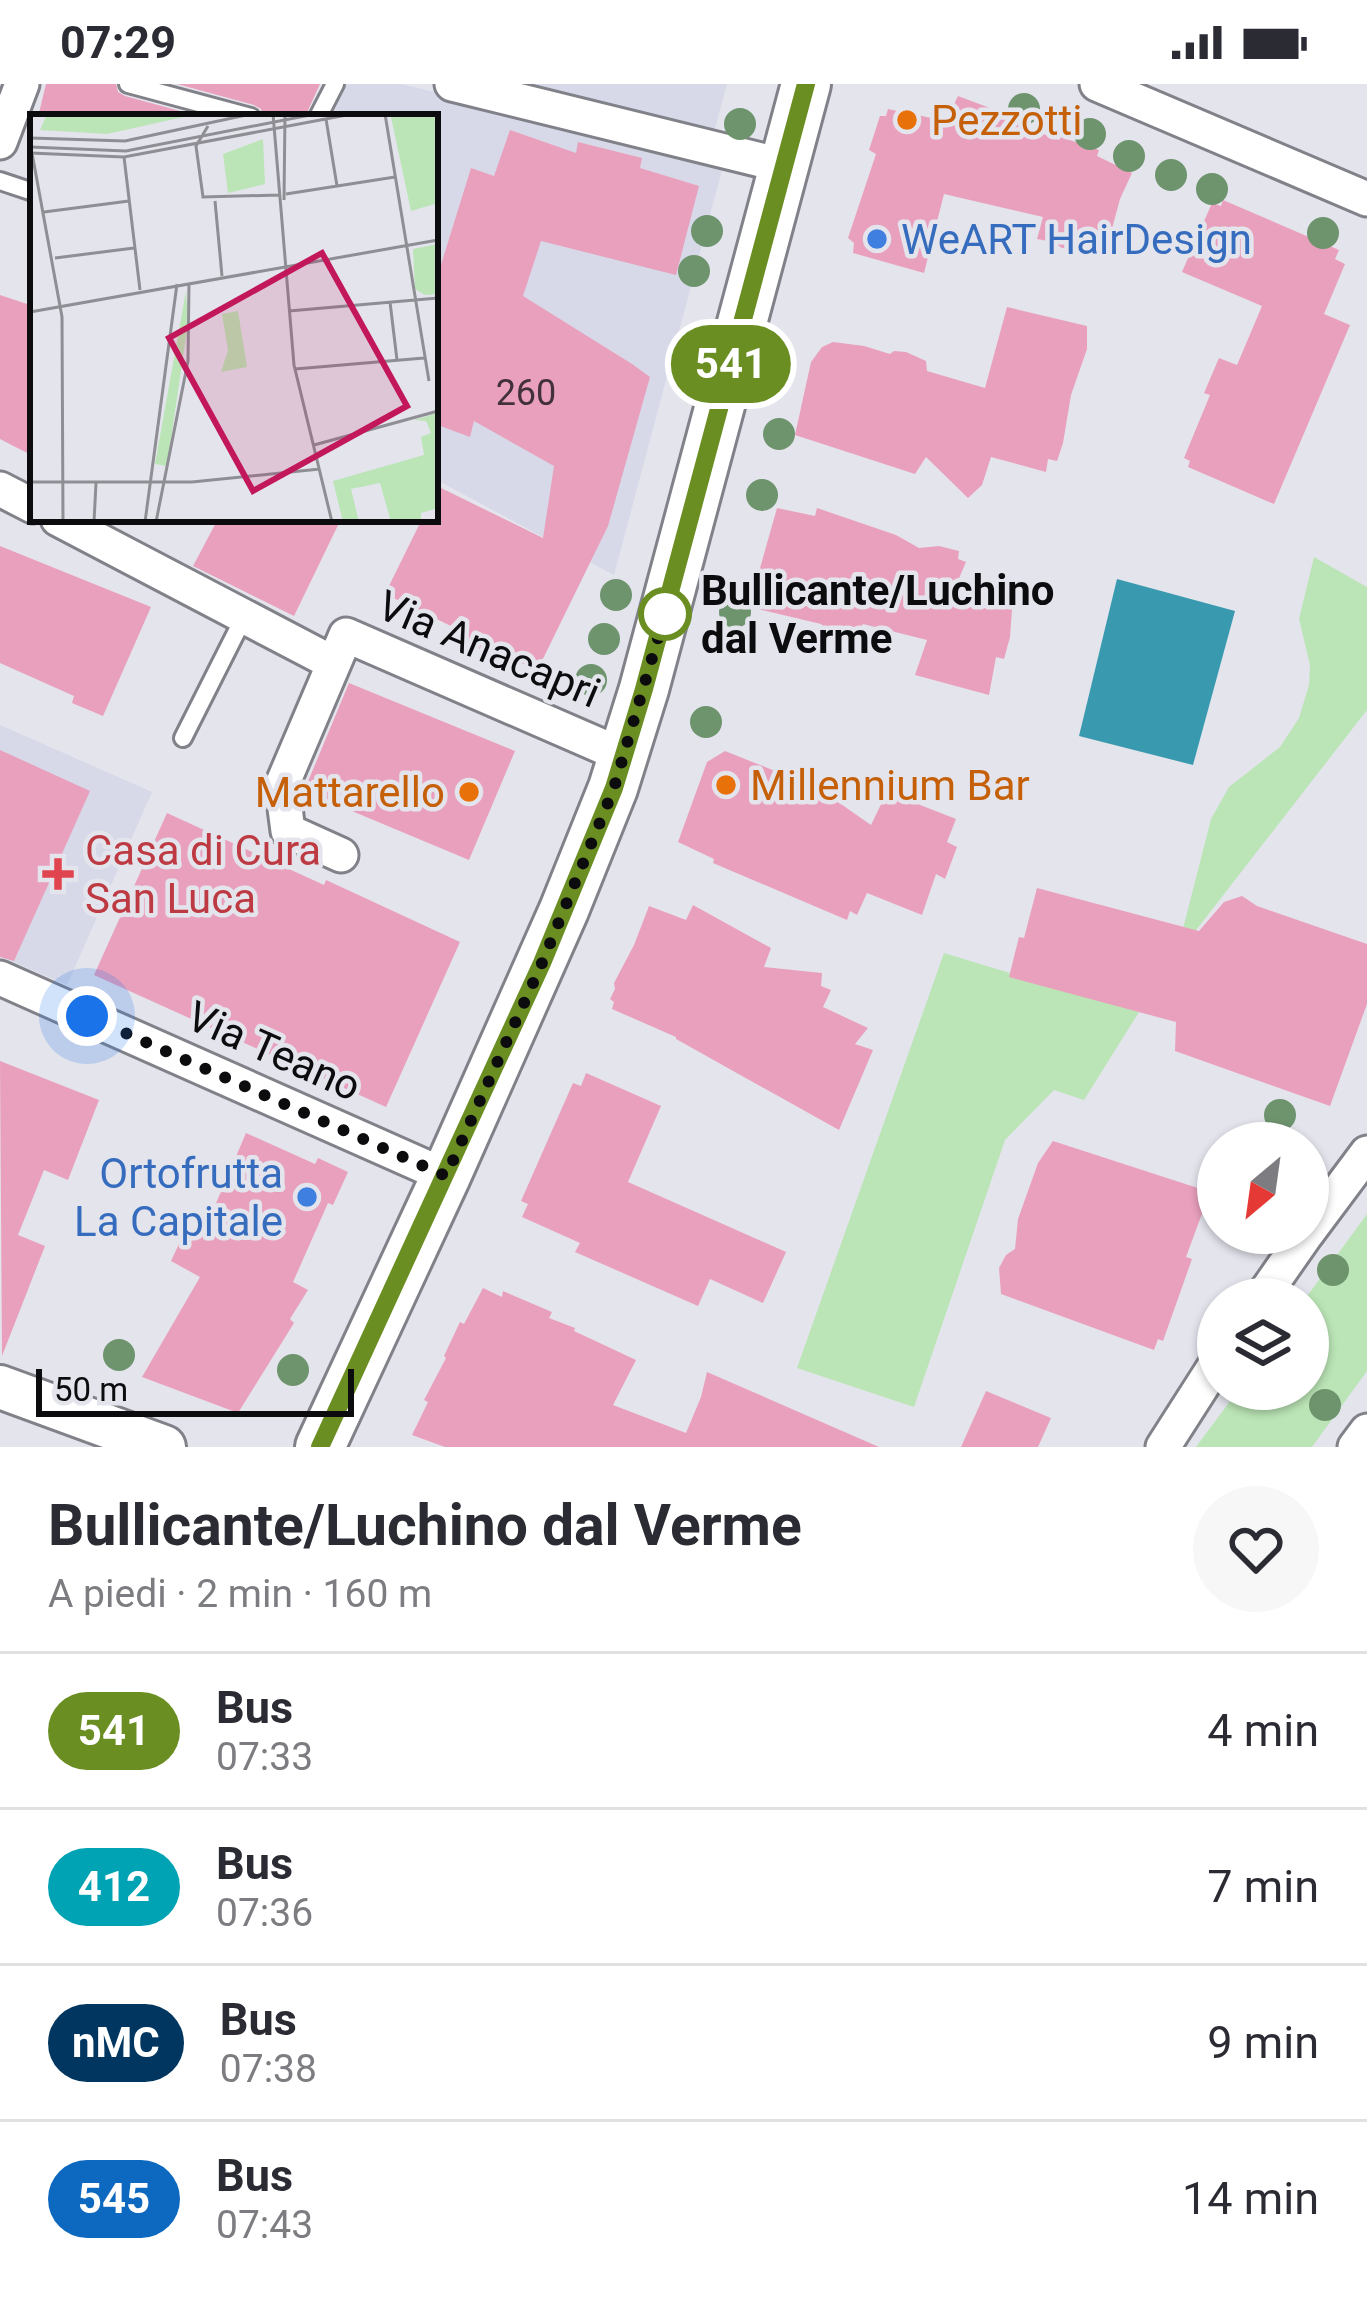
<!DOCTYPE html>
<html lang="it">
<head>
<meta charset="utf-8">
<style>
	:root { --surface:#fff; --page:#f7f7f7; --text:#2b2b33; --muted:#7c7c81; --line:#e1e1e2 }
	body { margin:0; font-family:Roboto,sans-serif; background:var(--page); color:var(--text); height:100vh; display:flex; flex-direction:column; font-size:45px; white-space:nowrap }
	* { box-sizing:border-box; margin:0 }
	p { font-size:39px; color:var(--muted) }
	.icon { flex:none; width:66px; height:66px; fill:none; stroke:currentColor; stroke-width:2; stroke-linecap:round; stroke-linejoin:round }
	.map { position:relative; height:1363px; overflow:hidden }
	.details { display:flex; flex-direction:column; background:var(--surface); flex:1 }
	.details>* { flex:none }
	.badge { padding:0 24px; border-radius:39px; font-size:42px; line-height:78px }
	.needle { width:78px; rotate:209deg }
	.fabs { position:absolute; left:1197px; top:1038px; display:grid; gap:24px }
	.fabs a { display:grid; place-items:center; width:132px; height:132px; border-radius:50%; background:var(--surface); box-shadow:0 3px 9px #0004; font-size:60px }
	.scale { position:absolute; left:36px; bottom:30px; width:318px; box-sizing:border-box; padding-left:12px; border:6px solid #0c0c0f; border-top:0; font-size:33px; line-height:42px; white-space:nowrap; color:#0c0c0f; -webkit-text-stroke:9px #e4e4ed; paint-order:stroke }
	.you { position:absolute; width:60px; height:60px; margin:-30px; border:9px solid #fff; border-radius:50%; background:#1a73e8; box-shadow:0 0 0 18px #1a73e833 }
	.map>.badge { position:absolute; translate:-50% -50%; box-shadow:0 0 0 6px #fff }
	.round { display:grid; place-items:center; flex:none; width:126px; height:126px; border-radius:63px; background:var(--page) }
	.overview { display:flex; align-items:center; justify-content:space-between; height:204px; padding:0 48px }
	h1 { font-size:57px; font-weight:700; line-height:90px }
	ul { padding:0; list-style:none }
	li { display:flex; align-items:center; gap:36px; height:156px; padding:0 48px; border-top:3px solid var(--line) }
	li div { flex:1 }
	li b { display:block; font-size:45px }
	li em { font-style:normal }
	li .badge { min-width:132px; font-weight:700; text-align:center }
	.status { display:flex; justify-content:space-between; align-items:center; height:84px; padding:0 60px; background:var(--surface); direction:ltr }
	.status svg { height:33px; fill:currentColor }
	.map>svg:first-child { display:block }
	.built { fill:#d7d8e8 }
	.green { fill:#bbe5b6 }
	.water { fill:#399aaf }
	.building { fill:#e9a0bd }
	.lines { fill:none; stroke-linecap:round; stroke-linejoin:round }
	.service-casing { stroke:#818189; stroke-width:22 }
	.minor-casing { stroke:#818189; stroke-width:39 }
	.tertiary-casing { stroke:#818189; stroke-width:48 }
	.secondary-casing { stroke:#818189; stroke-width:54 }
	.service { stroke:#fff; stroke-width:16 }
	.minor { stroke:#fff; stroke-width:33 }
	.tertiary { stroke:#fff; stroke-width:42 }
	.secondary { stroke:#fff; stroke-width:48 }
	.tree { fill:#6e946e }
	.line-casing { stroke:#fff; stroke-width:27 }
	.line { stroke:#6b8e23; stroke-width:18 }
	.walk { stroke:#0c0c0f; stroke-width:12; stroke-dasharray:0 21.6 }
	.food-dot { fill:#e8710a; stroke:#e4e4ed; stroke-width:4.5 }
	.shop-dot { fill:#3f7fe0; stroke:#e4e4ed; stroke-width:4.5 }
	.stop-dot { fill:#fff; stroke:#6b8e23; stroke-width:6 }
	.health-dot { fill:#e0444e; stroke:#e4e4ed; stroke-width:4.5 }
	.labels { text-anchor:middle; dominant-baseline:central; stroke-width:9; stroke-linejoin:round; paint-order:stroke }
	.number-label { font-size:36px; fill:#43313a }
	.food-label { font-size:42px; fill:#c56008; stroke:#e4e4ed; text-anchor:start }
	.shop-label { font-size:42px; fill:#366cbe; stroke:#e4e4ed; text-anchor:start }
	.stop-label { font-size:42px; font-weight:bold; fill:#0c0c0f; stroke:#e4e4ed; text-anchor:start }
	.street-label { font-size:42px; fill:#0c0c0f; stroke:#e4e4ed }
	.health-label { font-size:42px; fill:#be3a42; stroke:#e4e4ed; text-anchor:start }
	.inset-road { fill:none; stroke:#8e8e94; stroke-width:3 }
	.view { fill:#c2185b; fill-opacity:0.15; stroke:#c2185b; stroke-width:6 }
	.inset-edge { fill:none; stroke:#0c0c0f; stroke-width:6 }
</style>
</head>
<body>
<div class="status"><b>07:29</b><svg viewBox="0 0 49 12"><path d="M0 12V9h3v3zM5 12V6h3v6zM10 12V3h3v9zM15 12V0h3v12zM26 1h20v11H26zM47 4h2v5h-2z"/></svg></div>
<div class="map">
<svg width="1367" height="1363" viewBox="0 0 1367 1363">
	<rect width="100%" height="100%" fill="#e4e4ed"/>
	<!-- built -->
	<g class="built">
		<polygon points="344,0 401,0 724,78 614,491 435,395 435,33 326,33"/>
		<polygon points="520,0 727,0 714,48"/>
		<polygon points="0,641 152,708 67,901 0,872"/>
	</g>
	<!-- green -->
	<g class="green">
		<polygon points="1314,473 1367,503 1367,626 1176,872 1211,735 1229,703 1280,663 1299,634 1309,601 1310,581 1299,535"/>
		<polygon points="944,869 1139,928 1084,1016 1054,1006 1005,1056 914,1323 797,1284"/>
		<polygon points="1367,1130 1367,1287 1312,1363 1196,1363 1239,1305 1308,1305 1308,1215 1305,1215"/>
	</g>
	<!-- water -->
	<polygon class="water" points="1117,495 1235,527 1193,681 1079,652"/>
	<!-- building -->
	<g class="building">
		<polygon points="46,0 116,0 118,8 125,12 202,33 38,33"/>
		<polygon points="177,0 320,0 305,33 263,33 261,25 254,21"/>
		<polygon points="958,12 998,27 997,32 1059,56 1061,53 1099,66 1097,72 1132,89 1120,115 1106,167 1062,164 1053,158 1037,155 1043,133 944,110 924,189 853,169 854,159 848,154 876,70 869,66 880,32 886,32 888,25 946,37"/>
		<polygon points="510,46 576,69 578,58 642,74 640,84 699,102 676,191 541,157 523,212 632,280 650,293 608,442 537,587 492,564 484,567 456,553 453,543 385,510 422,435 435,435 435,401 543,454 554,382 474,337 470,353 435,340 435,200 471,84 494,92"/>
		<polygon points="1223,116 1339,166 1335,175 1345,180 1324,230 1350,241 1274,420 1188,383 1190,377 1184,374 1210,311 1204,309 1219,274 1237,281 1262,222 1182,188 1212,119 1221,122"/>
		<polygon points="0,211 33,222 33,372 0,355"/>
		<polygon points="1007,223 1087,242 1087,265 1071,311 1063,359 1057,377 1048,375 1046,388 991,373 982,401 968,414 926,373 915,390 795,351 811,278 822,263 833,258 864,262 890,270 894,267 906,268 926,277 927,287 985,304"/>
		<polygon points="777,424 815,432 817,424 896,451 919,464 939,462 959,467 958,475 966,478 957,499 1013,512 1010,553 1004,575 996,573 989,611 915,591 927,556 863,540 855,555 827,546 821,540 749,523"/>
		<polygon points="218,435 341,435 294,532 193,482"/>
		<polygon points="0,462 151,523 103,632 72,619 74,612 0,579"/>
		<polygon points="349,599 515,667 469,776 304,707"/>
		<polygon points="0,666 90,707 14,877 0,873"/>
		<polygon points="725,667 775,687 795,688 871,741 887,708 956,735 947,758 957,763 945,795 936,790 922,831 867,809 857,831 850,827 847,836 713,779 714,775 678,758 707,678"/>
		<polygon points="167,729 324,801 326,796 460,858 386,1023 94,891"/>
		<polygon points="1037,804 1199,847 1224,818 1242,812 1257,822 1367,860 1367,920 1330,1022 1175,967 1176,938 1009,893 1019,853 1024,854"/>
		<polygon points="693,821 771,864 764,883 822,889 821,902 831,906 823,923 868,944 855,960 873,966 839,1046 676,955 676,953 612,925 614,918 610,915 615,905 614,899 634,861 649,822 686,836"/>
		<polygon points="0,977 99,1016 68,1096 44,1086 18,1151 45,1162 2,1272"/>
		<polygon points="586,989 661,1022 628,1098 786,1168 763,1219 710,1195 698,1222 575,1168 580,1159 522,1133 528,1120 521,1117 558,1033 573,999 581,1002"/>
		<polygon points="246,1049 315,1080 318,1074 348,1088 333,1121 328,1119 293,1198 308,1206 290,1235 294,1239 238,1329 142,1293 200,1193 171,1177 186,1145 202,1152"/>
		<polygon points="1053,1057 1210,1108 1186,1173 1192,1175 1163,1257 1158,1255 1154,1266 1001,1210 999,1184 1006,1171 1015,1165 1018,1135 1038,1079"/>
		<polygon points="483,1204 502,1213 503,1207 552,1228 549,1234 575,1244 574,1247 636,1276 613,1321 686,1349 701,1313 707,1288 879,1363 445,1363 412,1351 428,1318 424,1316 446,1274 444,1272 460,1238 464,1240"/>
		<polygon points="986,1307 1051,1334 1038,1363 961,1363"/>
	</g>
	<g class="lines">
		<defs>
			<g id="service">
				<polyline points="128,0 251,33"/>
				<polyline points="318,33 335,0"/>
				<polyline points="0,97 33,108"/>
				<polyline points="183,654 244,533"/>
			</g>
			<g id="minor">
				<polyline points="452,0 785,82"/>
				<polyline points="1097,0 1367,115"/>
				<polyline points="0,58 22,0"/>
				<polyline points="0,405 33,422"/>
				<polyline points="58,435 333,579"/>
				<polyline points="341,771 288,747 282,701 346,551 624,672"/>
				<polyline points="0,894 446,1092"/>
				<polyline points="1308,1148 1367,1069"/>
				<polyline points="1261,1215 1307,1149"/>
				<polyline points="1163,1363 1218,1277"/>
				<polyline points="1355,1363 1367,1347"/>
			</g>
			<polyline id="tertiary" points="0,1303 164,1363"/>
			<polyline id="secondary" points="320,1363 446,1092 564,826 613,704 644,605 806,0"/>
		</defs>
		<!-- service casing -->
		<use href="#service" class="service-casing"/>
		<!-- minor casing -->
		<use href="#minor" class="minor-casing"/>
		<!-- tertiary casing -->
		<use href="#tertiary" class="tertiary-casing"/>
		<!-- secondary casing -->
		<use href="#secondary" class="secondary-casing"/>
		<!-- service -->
		<use href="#service" class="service"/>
		<!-- minor -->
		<use href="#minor" class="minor"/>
		<!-- tertiary -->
		<use href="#tertiary" class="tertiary"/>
		<!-- secondary -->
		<use href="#secondary" class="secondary"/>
	</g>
	<!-- trees -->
	<g class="tree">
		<circle cx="1024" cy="25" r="16"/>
		<circle cx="740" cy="40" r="16"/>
		<circle cx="1090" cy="50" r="16"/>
		<circle cx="1129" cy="72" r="16"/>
		<circle cx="1171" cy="91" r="16"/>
		<circle cx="1212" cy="105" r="16"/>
		<circle cx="707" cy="147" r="16"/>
		<circle cx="1323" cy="149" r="16"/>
		<circle cx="694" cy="187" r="16"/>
		<circle cx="779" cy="350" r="16"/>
		<circle cx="762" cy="411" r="16"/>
		<circle cx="616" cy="511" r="16"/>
		<circle cx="735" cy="528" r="16"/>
		<circle cx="604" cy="555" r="16"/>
		<circle cx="591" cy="596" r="16"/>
		<circle cx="706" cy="638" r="16"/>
		<circle cx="1280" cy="1031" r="16"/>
		<circle cx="1333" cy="1186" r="16"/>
		<circle cx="119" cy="1271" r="16"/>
		<circle cx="293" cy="1286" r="16"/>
		<circle cx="1325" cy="1321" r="16"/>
	</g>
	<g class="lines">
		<defs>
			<polyline id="line" points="320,1363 542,879 614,704 644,605 806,0"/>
		</defs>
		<!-- line casing -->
		<use href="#line" class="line-casing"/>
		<!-- line -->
		<use href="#line" class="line"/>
		<!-- walk -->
		<polyline class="walk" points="87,932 446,1092 542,879 614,704 665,530"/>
	</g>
	<!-- markers -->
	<g class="food-dot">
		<circle cx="907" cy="36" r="12"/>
		<circle cx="726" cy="701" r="12"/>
		<circle cx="469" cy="708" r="12"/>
	</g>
	<g class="shop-dot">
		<circle cx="877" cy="155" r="12"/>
		<circle cx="307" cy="1113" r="12"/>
	</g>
	<circle class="stop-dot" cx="665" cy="530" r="24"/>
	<path class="health-dot" d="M52 772h12v12h12v12h-12v12h-12v-12h-12v-12h12z"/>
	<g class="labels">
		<!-- number labels -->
		<g class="number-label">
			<text x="526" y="309">260</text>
		</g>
		<!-- food labels -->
		<g class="food-label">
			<text x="931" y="36">Pezzotti</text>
			<text x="750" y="701">Millennium Bar</text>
			<text x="445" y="708" text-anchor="end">Mattarello</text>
		</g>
		<!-- shop labels -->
		<g class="shop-label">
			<text x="901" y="155">WeART HairDesign</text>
			<text x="283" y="1089" text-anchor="end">Ortofrutta<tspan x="283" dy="48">La Capitale</tspan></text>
		</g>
		<!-- stop labels -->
		<g class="stop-label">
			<text x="701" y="506">Bullicante/Luchino<tspan x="701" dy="48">dal Verme</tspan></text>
		</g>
		<!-- street labels -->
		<g class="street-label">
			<text transform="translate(489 565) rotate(23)">Via Anacapri</text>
			<text transform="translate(274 967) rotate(24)">Via Teano</text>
		</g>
		<!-- health labels -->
		<g class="health-label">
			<text x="85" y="766">Casa di Cura<tspan x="85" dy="48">San Luca</tspan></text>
		</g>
	</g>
	<!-- overview -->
	<g transform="translate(30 30)">
		<rect width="408" height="408" fill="#e4e4ed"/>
		<path d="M17,0H167L77,20L10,16ZM408,0V89L381,97L361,3ZM233,25L235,70L198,79L193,40ZM408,130V180L395,181L385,175L383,135ZM156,177L158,209L137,352L125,350ZM208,197L217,253L191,258L198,236L192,200ZM408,299V394L391,399V408H361L350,369L321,375L329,408H313L303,367L394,341L391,323L401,319L396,307L384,306Z" fill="#bbe5b6"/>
		<path class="inset-road" d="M243,0L264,251L302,408M355,0L399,267M296,5L307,72M178,12L166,32L173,83L249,81M0,24L95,27L221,0M0,33L96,37L285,0M0,39L94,43L322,0M2,39L32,203L33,408M94,43L110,176M256,80L365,63M254,86L255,0M185,87L192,162M14,98L99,87M25,144L104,134M360,188L367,246M259,197L408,184M0,198L408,126M265,255L394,244M284,331L408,297M0,368H162L290,355M64,408L66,369M115,408L147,170M126,408L158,247L159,169"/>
		<path class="view" d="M292,139L377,292L223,377L139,224Z"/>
		<rect width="408" height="408" class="inset-edge"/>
	</g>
</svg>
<div class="fabs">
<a><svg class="needle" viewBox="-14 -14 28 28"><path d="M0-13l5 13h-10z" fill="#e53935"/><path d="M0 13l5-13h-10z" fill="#7c7c81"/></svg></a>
<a><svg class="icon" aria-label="layers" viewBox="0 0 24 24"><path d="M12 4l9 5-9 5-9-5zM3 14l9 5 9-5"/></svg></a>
</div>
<div class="scale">50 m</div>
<div class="you" style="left:87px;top:932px"></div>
<b class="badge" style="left:731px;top:280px;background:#6b8e23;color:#fff">541</b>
</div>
<section class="details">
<div class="overview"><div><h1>Bullicante/Luchino dal Verme</h1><p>A piedi · 2 min · 160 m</p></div><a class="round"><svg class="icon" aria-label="heart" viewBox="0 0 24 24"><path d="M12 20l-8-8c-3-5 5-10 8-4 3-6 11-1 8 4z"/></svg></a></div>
<ul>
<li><span class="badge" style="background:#6b8e23;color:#fff">541</span><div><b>Bus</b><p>07:33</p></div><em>4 min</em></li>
<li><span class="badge" style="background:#00a3b4;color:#fff">412</span><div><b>Bus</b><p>07:36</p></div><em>7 min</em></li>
<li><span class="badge" style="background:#00365f;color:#fff">nMC</span><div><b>Bus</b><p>07:38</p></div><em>9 min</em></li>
<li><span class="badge" style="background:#0c69bf;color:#fff">545</span><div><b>Bus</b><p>07:43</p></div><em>14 min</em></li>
</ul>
</section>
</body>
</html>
